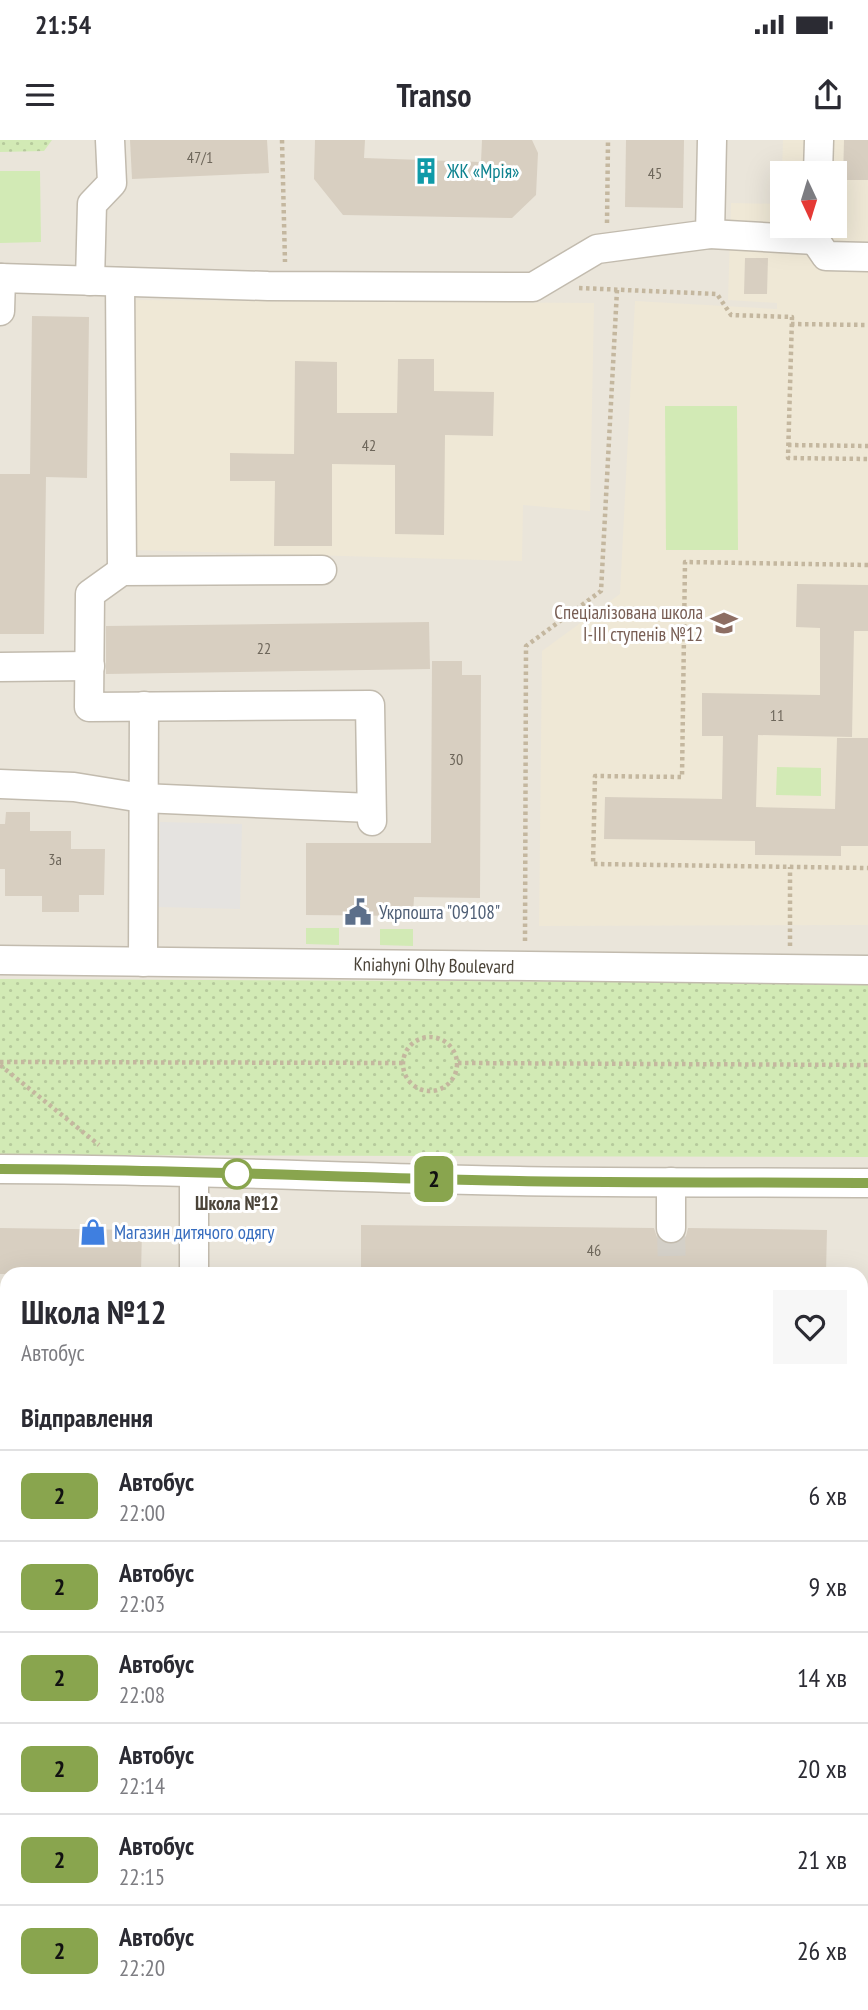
<!DOCTYPE html>
<html lang="uk">
<head>
<meta charset="utf-8">
<style>
	:root { --surface:#fff; --page:#f7f7f7; --text:#2b2b33; --muted:#7c7c81; --line:#e1e1e2 }
	body { margin:0; font-family:"PT Sans Narrow",sans-serif; background:var(--page); color:var(--text); height:100vh; display:flex; flex-direction:column; font-size:26px; white-space:nowrap }
	* { box-sizing:border-box; margin:0 }
	p { font-size:23px; color:var(--muted) }
	.icon { flex:none; width:38px; height:38px; fill:none; stroke:currentColor; stroke-width:2; stroke-linecap:round; stroke-linejoin:round }
	.map { position:relative; flex:1; overflow:hidden }
	.drawer { position:absolute; left:0px; top:1127px; width:868px; height:744px; display:flex; flex-direction:column; background:var(--surface); border-radius:21px 21px 0 0; box-shadow:0 7px 28px #0002 }
	.drawer>* { flex:none }
	.badge { padding:0 14px; border-radius:10px; font-size:24px; line-height:46px }
	.needle { width:46px; rotate:176deg }
	.buttons { position:absolute; left:770px; top:21px; display:grid; gap:14px }
	.buttons a { display:grid; place-items:center; width:77px; height:77px; border-radius:0px; background:var(--surface); box-shadow:0 7px 28px #0002; font-size:35px }
	.map>.badge { position:absolute; translate:-50% -50%; box-shadow:0 0 0 4px #fff }
	h2 { padding:0 21px; font-size:26px; line-height:63px }
	.round { display:grid; place-items:center; flex:none; width:74px; height:74px; border-radius:0px; background:var(--page) }
	.summary { display:flex; align-items:center; justify-content:space-between; height:119px; padding:0 21px }
	h1 { font-size:33px; font-weight:700; line-height:52px }
	ul { padding:0; list-style:none }
	li { display:flex; align-items:center; gap:21px; height:91px; padding:0 21px; border-top:2px solid var(--line) }
	li div { flex:1 }
	li b { display:block; font-size:26px }
	li em { font-style:normal }
	li .badge { min-width:77px; font-weight:700; text-align:center }
	.status { display:flex; justify-content:space-between; align-items:center; height:49px; padding:0 35px; background:var(--surface); direction:ltr }
	.status svg { height:19px; fill:currentColor }
	header { display:flex; justify-content:space-between; align-items:center; height:91px; padding:0 21px; background:var(--surface); font-size:32px; font-weight:700 }
	.map>svg:first-child { display:block }
	.residential { fill:#eae5da; fill-rule:evenodd }
	.education { fill:#efe8d6; fill-rule:evenodd }
	.green { fill:#d2eab5 }
	.park { fill:url(#park-dots) }
	.parking { fill:#e5e3e0 }
	.building { fill:#d8cfc1 }
	.lines { fill:none; stroke-linecap:round; stroke-linejoin:round }
	.minor-tunnel { stroke:#d4d0c8; stroke-width:28; stroke-dasharray:28 14; stroke-linecap:butt }
	.minor-casing { stroke:#c2bbae; stroke-width:31 }
	.path { stroke:#c4b79f; stroke-width:4.5; stroke-dasharray:3.5 3.5; stroke-linecap:butt }
	.minor { stroke:#fff; stroke-width:28 }
	.line-casing { stroke:#fff; stroke-width:16 }
	.line { stroke:#89a54e; stroke-width:10 }
	.stop-dot { fill:#fff; stroke:#89a54e; stroke-width:3.5 }
	.labels { text-anchor:middle; dominant-baseline:central; stroke-width:6; stroke-linejoin:round; paint-order:stroke }
	.number-label { font-size:16px; fill:#6e675b }
	.culture-label { font-size:19px; fill:#0d838f; stroke:#fff; text-anchor:start }
	.education-label { font-size:19px; fill:#785e54; stroke:#fff; text-anchor:end }
	.service-label { font-size:19px; fill:#4e5e75; stroke:#fff; text-anchor:start }
	.street-label { font-size:19px; fill:#4b4439; stroke:#fff }
	.stop-label { font-size:19px; font-weight:bold; fill:#4b4439; stroke:#fff }
	.shop-label { font-size:19px; fill:#366cbe; stroke:#fff; text-anchor:start }
</style>
</head>
<body>
<div class="status"><b>21:54</b><svg viewBox="0 0 49 12"><path d="M0 12V9h3v3zM5 12V6h3v6zM10 12V3h3v9zM15 12V0h3v12zM26 1h20v11H26zM47 4h2v5h-2z"/></svg></div>
<header><svg class="icon" aria-label="menu" viewBox="0 0 24 24"><path d="M4 6h16M4 12h16M4 18h16"/></svg>Transo<svg class="icon" aria-label="share" viewBox="0 0 24 24"><path d="M12 15V3M7 8l5-5 5 5M5 13v7h14v-7"/></svg></header>
<div class="map">
<svg width="868" height="1870" viewBox="0 0 868 1870">
	<defs>
		<pattern id="park-dots" width="8" height="8" patternUnits="userSpaceOnUse" patternTransform="scale(1.75)"><rect width="8" height="8" fill="#d2eab5"/><path d="M2 2h.1M6 6h.1" fill="none" stroke="#b6ca9c" stroke-width="1.8" stroke-linecap="round"/></pattern>
	</defs>
	<rect width="100%" height="100%" fill="#f6f3ec"/>
	<!-- residential -->
	<path class="residential" d="M0,0H868V1870H0ZM782,33H835V86H782ZM7,1134H861V1864H7Z"/>
	<!-- education -->
	<g class="education">
		<path d="M783,0H868V785L539,786L542,511L620,454L635,161L777,169V163L728,160L731,63L781,64ZM782,33H835V86H782Z"/>
		<polygon points="131,160 594,163 590,371 523,365 522,421 134,410"/>
	</g>
	<!-- green -->
	<g class="green">
		<polygon points="0,31 40,31 41,102 0,103"/>
		<polygon points="665,266 737,266 738,410 666,410"/>
		<polygon points="777,627 821,628 821,656 776,655"/>
		<polygon points="306,788 339,788 339,805 306,804"/>
		<polygon points="380,789 413,789 413,806 380,805"/>
	</g>
	<!-- park -->
	<g class="park">
		<polygon points="0,0 52,0 44,11 0,12"/>
		<polygon points="0,839 868,843 868,1017 0,1015"/>
	</g>
	<!-- parking -->
	<polygon class="parking" points="160,682 242,684 240,769 158,767"/>
	<!-- building -->
	<g class="building">
		<polygon points="130,0 267,0 269,33 132,39"/>
		<polygon points="315,0 365,0 364,18 481,22 482,0 532,0 538,13 536,55 512,78 343,75 314,39"/>
		<polygon points="626,0 684,0 683,68 625,67"/>
		<polygon points="844,0 868,0 868,40 843,40"/>
		<polygon points="745,118 768,118 767,154 744,154"/>
		<polygon points="32,176 89,177 87,338 46,337 44,494 0,494 0,334 30,334"/>
		<polygon points="398,219 434,219 434,251 494,252 493,296 445,295 444,395 395,394 395,325 332,324 332,406 274,406 275,341 230,341 230,313 294,314 295,221 337,222 337,273 397,273"/>
		<polygon points="797,444 868,445 868,491 854,491 852,597 758,595 756,667 835,669 837,598 868,598 868,706 841,706 841,716 755,715 755,701 604,699 605,657 722,659 723,596 702,596 702,553 820,555 820,488 796,487"/>
		<polygon points="429,482 430,529 106,534 106,486"/>
		<polygon points="432,521 462,521 462,535 481,535 480,758 414,757 413,776 306,775 306,703 431,703"/>
		<polygon points="6,672 30,672 30,691 71,691 71,709 105,709 104,755 79,755 79,772 42,772 42,756 5,756 5,729 0,729 0,684 5,684"/>
		<polygon points="361,1085 654,1088 657,1097 663,1103 670,1105 680,1102 686,1096 688,1088 827,1090 826,1134 361,1134"/>
		<polygon points="0,1088 142,1090 141,1134 0,1134"/>
	</g>
	<g class="lines">
		<!-- minor-tunnel -->
		<polyline class="minor-tunnel" points="671,1088 672,1134"/>
		<defs>
			<g id="minor">
				<polyline points="818,33 819,0"/>
				<polyline points="815,86 815,100 826,116 868,117"/>
				<polyline points="710,94 815,100"/>
				<polyline points="0,138 268,146 533,147 597,109 710,94 712,0"/>
				<polyline points="90,141 92,64 112,43 110,0"/>
				<polyline points="120,142 122,431"/>
				<polyline points="0,171 1,138"/>
				<polyline points="322,430 122,431 90,454 89,567 370,565 372,681"/>
				<polyline points="0,527 90,526"/>
				<polyline points="0,644 74,647 142,658 371,668"/>
				<polyline points="0,820 868,830"/>
				<polyline points="143,822 144,566"/>
				<path d="M0,1029C173,1029 346,1038 519,1041C635,1043 752,1042 868,1043"/>
				<polyline points="671,1042 671,1088"/>
				<polyline points="194,1134 194,1033"/>
				<polyline points="0,1163 7,1163"/>
				<polyline points="0,1466 7,1466"/>
				<polyline points="861,1715 868,1715"/>
				<polyline points="861,1859 868,1859"/>
				<polyline points="285,1864 285,1870"/>
				<polyline points="498,1870 498,1864"/>
				<polyline points="763,1870 763,1864"/>
			</g>
		</defs>
		<!-- minor casing -->
		<use href="#minor" class="minor-casing"/>
		<!-- path -->
		<g class="path">
			<polyline points="282,0 285,122"/>
			<polyline points="607,83 608,0"/>
			<polyline points="579,148 717,154 731,175 792,177 788,318 868,319"/>
			<polyline points="791,184 868,185"/>
			<polyline points="788,305 868,306"/>
			<polyline points="868,425 685,422 682,637 595,636 593,724 868,728"/>
			<polyline points="525,801 526,506 601,451 617,150"/>
			<polyline points="790,806 790,727"/>
			<circle cx="430" cy="924" r="27"/>
			<polyline points="0,922 403,923"/>
			<polyline points="458,923 868,925"/>
			<polyline points="0,925 99,1005"/>
		</g>
		<!-- minor -->
		<use href="#minor" class="minor"/>
	</g>
	<g class="lines">
		<defs>
			<path id="line" d="M0,1029C173,1029 346,1038 519,1041C635,1043 752,1042 868,1043"/>
		</defs>
		<!-- line casing -->
		<use href="#line" class="line-casing"/>
		<!-- line -->
		<use href="#line" class="line"/>
	</g>
	<!-- icons -->
	<defs>
		<symbol id="building-bare" viewBox="-9 -9 18 18"><path d="M-4-6H4V6H1V3H-1V6H-4ZM-2.5-4.3h1.7v1.8h-1.7ZM.8-4.3h1.7v1.8H.8ZM-2.5-1h1.7V.8h-1.7ZM.8-1h1.7V.8H.8Z" fill="#0f9aa8" stroke="#fff" stroke-width="2.5" paint-order="stroke"/></symbol>
		<symbol id="school-bare" viewBox="-9 -9 18 18"><path d="M0-5L7-2L0 1L-7-2ZM-4 1L0 2.5L4 1V4Q0 6-4 4Z" fill="#8d6e63" stroke="#fff" stroke-width="2.5" paint-order="stroke"/></symbol>
		<symbol id="civic-bare" viewBox="-9 -9 18 18"><path d="M-.6-6.5H3V-4.5H.6V-3L4-1V1h2V6H-6V1h2V-1L-.6-3ZM-1.2 2.5V6h2.4V2.5Z" fill="#5c6f8a" stroke="#fff" stroke-width="2.5" paint-order="stroke"/></symbol>
		<symbol id="shop-bare" viewBox="-9 -9 18 18"><path d="M-5-2.5h2.3a2.7 3.5 0 0 1 5.4 0H5L5.5 6h-11ZM-1.5-2.5h3a1.5 2.3 0 0 0-3 0Z" fill="#3f7fe0" stroke="#fff" stroke-width="2.5" paint-order="stroke"/></symbol>
	</defs>
	<g fill-rule="evenodd">
		<use href="#building-bare" x="407" y="12" width="38" height="38"/>
		<use href="#school-bare" x="705" y="464" width="38" height="38"/>
		<use href="#civic-bare" x="339" y="753" width="38" height="38"/>
		<use href="#shop-bare" x="74" y="1073" width="38" height="38"/>
	</g>
	<!-- markers -->
	<circle class="stop-dot" cx="237" cy="1034" r="14"/>
	<g class="labels">
		<!-- number labels -->
		<g class="number-label">
			<text x="200" y="17">47/1</text>
			<text x="655" y="33">45</text>
			<text x="369" y="305">42</text>
			<text x="264" y="508">22</text>
			<text x="777" y="575">11</text>
			<text x="456" y="619">30</text>
			<text x="55" y="719">3а</text>
			<text x="594" y="1110">46</text>
		</g>
		<!-- culture labels -->
		<g class="culture-label">
			<text x="447" y="31">ЖК «Мрія»</text>
		</g>
		<!-- education labels -->
		<g class="education-label">
			<text x="703" y="472">Спеціалізована школа<tspan x="703" dy="22">І-ІІІ ступенів №12</tspan></text>
		</g>
		<!-- service labels -->
		<g class="service-label">
			<text x="379" y="772">Укрпошта "09108"</text>
		</g>
		<!-- street labels -->
		<g class="street-label">
			<text transform="translate(434 825) rotate(1)">Kniahyni Olhy Boulevard</text>
		</g>
		<!-- stop labels -->
		<g class="stop-label">
			<text x="237" y="1063">Школа №12</text>
		</g>
		<!-- shop labels -->
		<g class="shop-label">
			<text x="114" y="1092">Магазин дитячого одягу</text>
		</g>
	</g>
</svg>
<div class="buttons">
<a><svg class="needle" viewBox="-14 -14 28 28"><path d="M0-13l5 13h-10z" fill="#e53935"/><path d="M0 13l5-13h-10z" fill="#7c7c81"/></svg></a>
</div>
<b class="badge" style="left:434px;top:1039px;background:#89a54e;color:#111">2</b>
<section class="drawer">
<div class="summary"><div><h1>Школа №12</h1><p>Автобус</p></div><a class="round"><svg class="icon" aria-label="heart" viewBox="0 0 24 24"><path d="M12 20l-8-8c-3-5 5-10 8-4 3-6 11-1 8 4z"/></svg></a></div>
<h2>Відправлення</h2>
<ul>
<li><span class="badge" style="background:#89a54e;color:#111">2</span><div><b>Автобус</b><p>22:00</p></div><em>6 хв</em></li>
<li><span class="badge" style="background:#89a54e;color:#111">2</span><div><b>Автобус</b><p>22:03</p></div><em>9 хв</em></li>
<li><span class="badge" style="background:#89a54e;color:#111">2</span><div><b>Автобус</b><p>22:08</p></div><em>14 хв</em></li>
<li><span class="badge" style="background:#89a54e;color:#111">2</span><div><b>Автобус</b><p>22:14</p></div><em>20 хв</em></li>
<li><span class="badge" style="background:#89a54e;color:#111">2</span><div><b>Автобус</b><p>22:15</p></div><em>21 хв</em></li>
<li><span class="badge" style="background:#89a54e;color:#111">2</span><div><b>Автобус</b><p>22:20</p></div><em>26 хв</em></li>
</ul>
</section>
</div>
</body>
</html>
